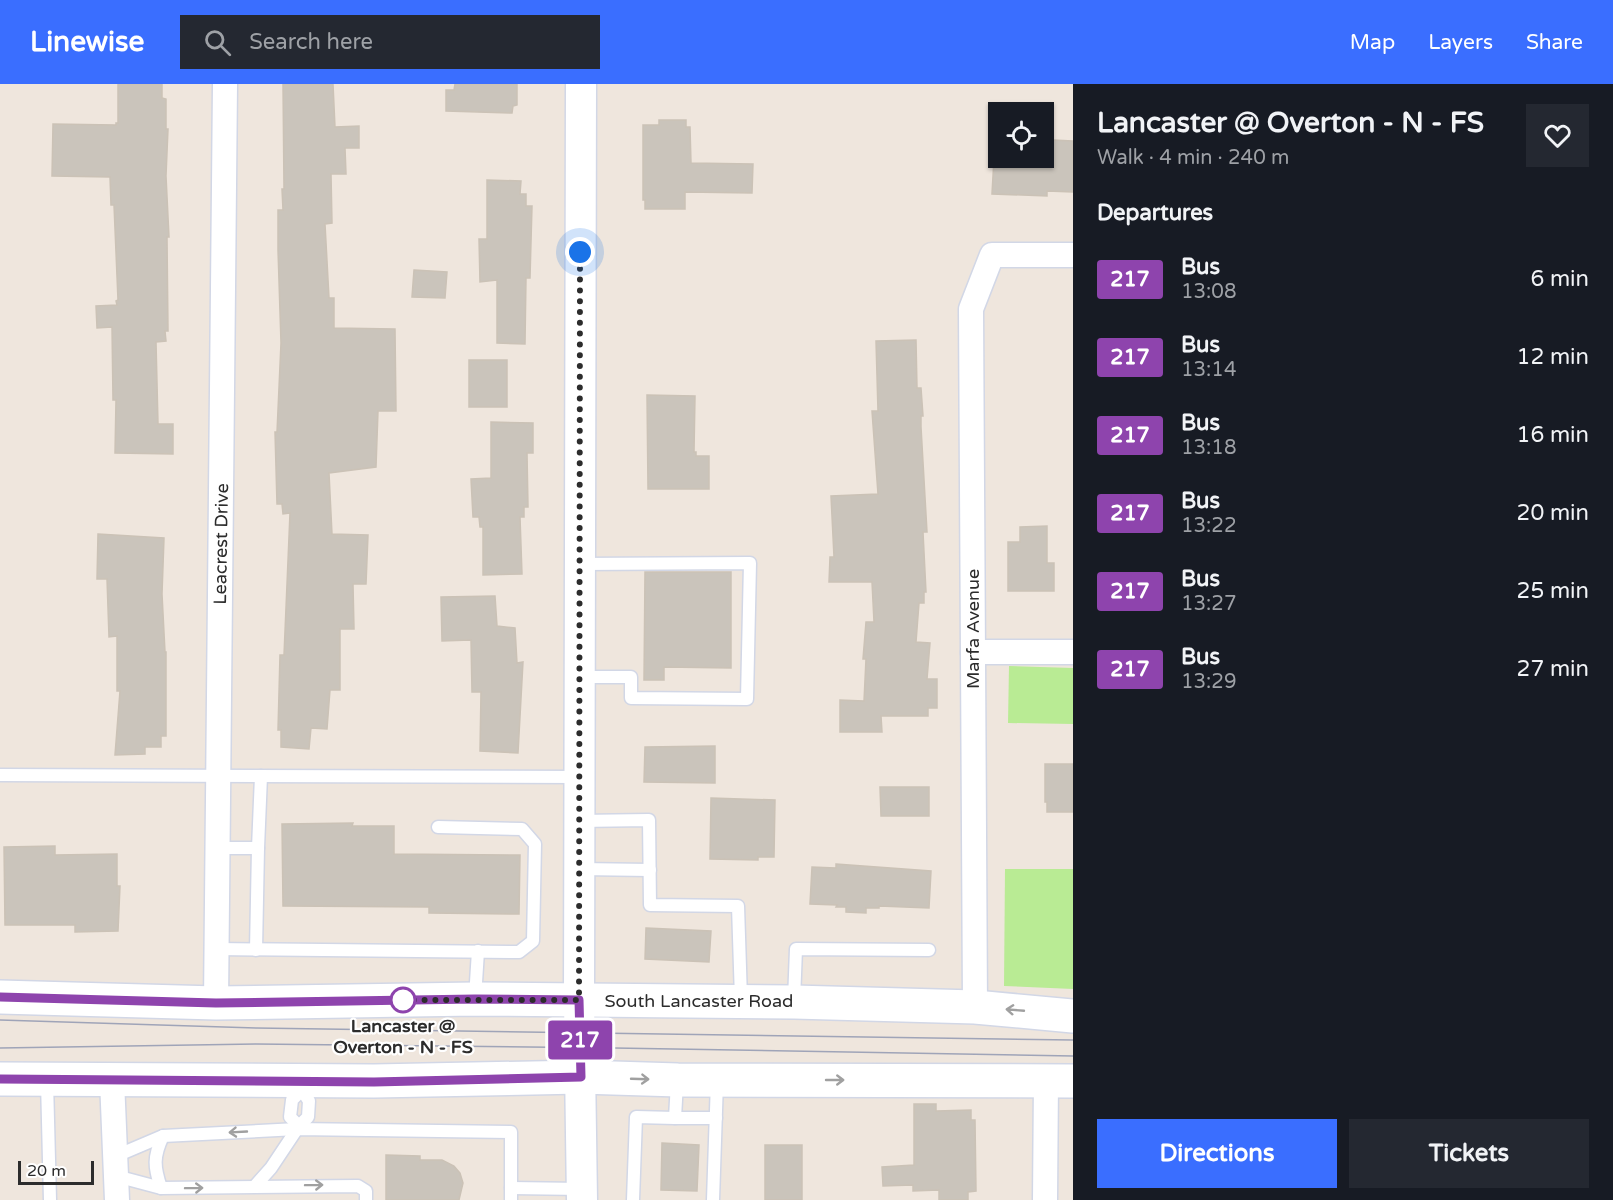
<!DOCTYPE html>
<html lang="en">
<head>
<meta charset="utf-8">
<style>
	:root { --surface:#171b24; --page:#242831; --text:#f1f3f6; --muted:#9ea1a6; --accent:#3a6eff }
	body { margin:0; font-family:"Varela Round",sans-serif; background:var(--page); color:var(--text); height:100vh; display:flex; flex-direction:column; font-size:22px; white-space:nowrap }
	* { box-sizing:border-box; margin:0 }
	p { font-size:20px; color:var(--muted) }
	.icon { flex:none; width:33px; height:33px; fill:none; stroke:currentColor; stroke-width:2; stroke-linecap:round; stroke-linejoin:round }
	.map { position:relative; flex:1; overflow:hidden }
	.side { display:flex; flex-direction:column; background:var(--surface); width:540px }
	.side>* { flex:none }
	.badge { padding:0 12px; border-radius:4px; font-size:21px; line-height:39px }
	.controls { position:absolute; left:988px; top:18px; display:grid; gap:12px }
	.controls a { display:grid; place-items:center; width:66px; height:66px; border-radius:0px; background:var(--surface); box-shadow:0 2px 4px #0004; font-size:30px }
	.scale { position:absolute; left:18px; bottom:15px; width:76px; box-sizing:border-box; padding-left:6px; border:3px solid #2c2c2c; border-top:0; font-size:16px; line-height:21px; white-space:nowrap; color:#2c2c2c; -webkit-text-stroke:4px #fff; paint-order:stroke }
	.you { position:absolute; width:30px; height:30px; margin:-15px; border:4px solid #fff; border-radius:50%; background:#1a73e8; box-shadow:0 0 0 9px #1a73e833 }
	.map>.badge { position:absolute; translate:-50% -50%; box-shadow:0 0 0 3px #fff }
	h2 { padding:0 24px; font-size:22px; line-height:54px }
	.round { display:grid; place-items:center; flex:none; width:63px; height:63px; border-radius:0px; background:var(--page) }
	.summary { display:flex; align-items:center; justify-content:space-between; height:102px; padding:0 24px }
	h1 { font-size:28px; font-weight:700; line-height:45px }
	.cta { display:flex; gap:12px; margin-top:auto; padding:12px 24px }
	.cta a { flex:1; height:69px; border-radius:0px; background:var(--accent); color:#fff; font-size:24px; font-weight:700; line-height:69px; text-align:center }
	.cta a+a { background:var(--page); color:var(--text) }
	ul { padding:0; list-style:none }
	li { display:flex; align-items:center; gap:18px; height:78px; padding:0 24px }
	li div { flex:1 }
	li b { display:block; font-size:22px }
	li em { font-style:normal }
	li .badge { min-width:66px; font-weight:700; text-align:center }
	header { display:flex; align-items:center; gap:36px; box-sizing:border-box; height:84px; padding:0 30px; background:var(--accent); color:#fff }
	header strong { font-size:28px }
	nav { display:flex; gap:33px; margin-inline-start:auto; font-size:21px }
	.search { width:420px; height:54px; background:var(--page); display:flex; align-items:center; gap:15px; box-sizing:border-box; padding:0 21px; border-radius:0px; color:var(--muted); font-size:22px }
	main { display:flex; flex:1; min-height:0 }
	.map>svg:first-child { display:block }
	.green { fill:#b9eb94 }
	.building { fill:#cac4bb; stroke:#cbc2b6; stroke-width:1.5 }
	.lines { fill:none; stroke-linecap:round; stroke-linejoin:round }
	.service-casing { stroke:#d2d7e6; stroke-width:15 }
	.minor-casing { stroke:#d2d7e6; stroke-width:27 }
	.tertiary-casing { stroke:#d2d7e6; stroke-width:33 }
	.secondary-casing { stroke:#d2d7e6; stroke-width:36 }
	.service { stroke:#fff; stroke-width:12 }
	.minor { stroke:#fff; stroke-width:24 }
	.tertiary { stroke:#fff; stroke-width:30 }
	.secondary { stroke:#fff; stroke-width:33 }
	.tram { stroke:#9fa4b8; stroke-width:1.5 }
	.oneway { stroke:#a0a0a0 }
	.line-casing { stroke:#fff; stroke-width:14 }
	.line { stroke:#8e44ad; stroke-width:9 }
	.walk { stroke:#2c2c2c; stroke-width:6; stroke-dasharray:0 10.8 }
	.stop-dot { fill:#fff; stroke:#8e44ad; stroke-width:3 }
	.labels { text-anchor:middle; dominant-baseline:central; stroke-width:4.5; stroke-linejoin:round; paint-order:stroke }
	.street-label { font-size:18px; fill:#2c2c2c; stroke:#fff }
	.stop-label { font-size:18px; font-weight:bold; fill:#2c2c2c; stroke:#fff }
</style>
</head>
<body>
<header>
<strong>Linewise</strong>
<div class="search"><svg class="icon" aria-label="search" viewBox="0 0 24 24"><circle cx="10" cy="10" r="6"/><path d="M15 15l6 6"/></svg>Search here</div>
<nav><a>Map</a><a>Layers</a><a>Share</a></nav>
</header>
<main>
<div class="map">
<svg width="1073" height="1116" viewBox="0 0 1073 1116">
	<rect width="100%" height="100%" fill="#efe6dd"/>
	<!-- green -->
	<g class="green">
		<polygon points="1009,582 1073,584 1073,640 1008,639"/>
		<polygon points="1005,785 1073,785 1073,905 1004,902"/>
	</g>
	<!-- building -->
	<g class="building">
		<polygon points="118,0 162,0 162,14 166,15 166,45 168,45 166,92 169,153 167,153 168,247 165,247 166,257 156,258 158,340 173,340 173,370 115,369 116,316 113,316 112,243 97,244 96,222 117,221 116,217 118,216 114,121 111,121 110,93 52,92 53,40 116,41 116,39 118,39"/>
		<polygon points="283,0 333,0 335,43 359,42 359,64 345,64 346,90 331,90 332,139 325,140 329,214 334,214 334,244 395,245 396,327 378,327 376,383 329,389 332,450 368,451 366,500 353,500 354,545 340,545 340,606 330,606 327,645 311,644 309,665 281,663 281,646 278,646 280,571 284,571 290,429 283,430 282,420 277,420 275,348 277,348 281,259 278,166 278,126 283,126 282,105 284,105"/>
		<polygon points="455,0 517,0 517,21 513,22 512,29 446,27 446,6 454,6"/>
		<polygon points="659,36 686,36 686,43 690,43 691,79 753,80 752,109 685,108 685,125 645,125 645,116 643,116 643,41 659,41"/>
		<polygon points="1053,56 1073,57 1073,108 1047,107 1047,112 992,110 994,74 1052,77"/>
		<polygon points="487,96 521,97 520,110 526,110 526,122 532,122 530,194 526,194 525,260 497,259 497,196 480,198 479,155 487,155"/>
		<polygon points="414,186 447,188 445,214 412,213"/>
		<polygon points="916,256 917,304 921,304 923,332 921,332 921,343 927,448 923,448 926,508 924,508 924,519 919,519 916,558 930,559 927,595 937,595 937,624 928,624 928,632 881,632 882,648 840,648 840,616 864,617 866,575 863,575 866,538 874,538 872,498 829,498 830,473 834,473 831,412 878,410 872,327 878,327 876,257"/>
		<rect x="469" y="276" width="38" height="47"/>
		<polygon points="647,311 695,312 694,368 696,368 696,372 709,372 709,405 648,405"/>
		<polygon points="491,338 533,339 533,369 527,369 528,423 524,423 524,433 520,433 522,490 483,491 483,443 480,443 479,433 473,433 471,395 491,394"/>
		<polygon points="1047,442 1047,479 1054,479 1054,507 1008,507 1008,458 1020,458 1020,443"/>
		<polygon points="98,450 164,454 162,510 165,568 166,568 166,652 161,652 161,663 145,663 145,670 115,671 120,607 117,607 117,552 109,553 107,495 97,495"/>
		<polygon points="645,488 731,488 731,584 664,583 664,596 644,596"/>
		<polygon points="495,512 497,542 515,544 517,579 523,578 518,669 480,667 481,608 472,608 471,556 442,557 441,513"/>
		<polygon points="715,662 715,699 644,698 645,663"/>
		<polygon points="1045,680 1073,680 1073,728 1047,728 1047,718 1045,718"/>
		<polygon points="880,703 929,703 929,732 881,732"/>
		<polygon points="711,714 775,716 774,773 758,773 758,776 710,775"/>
		<polygon points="353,739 352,742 394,742 394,770 520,771 519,830 429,829 429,823 283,822 282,740"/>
		<polygon points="55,762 55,771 117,770 117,802 120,802 118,847 75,848 75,841 5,841 4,763"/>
		<polygon points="836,780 931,787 929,824 879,822 879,824 866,824 866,829 846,828 846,823 836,823 837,821 810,820 812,783 836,784"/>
		<polygon points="646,844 711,847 709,878 645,875"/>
		<polygon points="914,1020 936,1020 936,1027 971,1026 971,1036 975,1036 976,1107 968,1108 968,1116 939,1116 939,1106 913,1107 913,1101 883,1102 882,1083 914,1081"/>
		<polygon points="662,1059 699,1061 697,1107 661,1106"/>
		<rect x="765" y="1061" width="37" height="55"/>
		<polygon points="386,1071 420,1072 420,1076 442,1076 454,1082 460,1089 463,1099 459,1116 386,1116"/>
	</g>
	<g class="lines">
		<defs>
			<g id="service">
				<polyline points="580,593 631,593 631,614 747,615 750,479 580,480"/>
				<polyline points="0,691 580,693"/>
				<polyline points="579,737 649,736 650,821 738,822 741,915"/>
				<polyline points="218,764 258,764 256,866"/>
				<polyline points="258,764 261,692"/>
				<polyline points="580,785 650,786"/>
				<polyline points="217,865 519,868 533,857 535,760 522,745 438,743"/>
				<polyline points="475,914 478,867"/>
				<polyline points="794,916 796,865 929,866"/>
				<polyline points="47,997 50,1116"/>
				<polyline points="677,998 675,1034 716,1034"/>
				<polyline points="302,1006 292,1016 290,1033 299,1042 308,1033 309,1017 302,1006 302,998"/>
				<polyline points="116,1072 163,1052 297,1045 511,1048 511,1116"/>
				<polyline points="116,1092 161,1104 358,1102 366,1107 366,1116"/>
				<polyline points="255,1102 271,1084 299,1042"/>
				<path d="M161,1104C154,1083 153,1073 163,1052"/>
				<polyline points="511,1104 582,1105"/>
				<polyline points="633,1116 636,1033 675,1034"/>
				<polyline points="713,1116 717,997"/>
			</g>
			<g id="minor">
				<polyline points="973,568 1073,568"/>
				<polyline points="216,919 225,0"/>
				<polyline points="975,923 971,225 992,171 1073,171"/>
				<polyline points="112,996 117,1116"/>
				<polyline points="1045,1116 1046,996"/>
			</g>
			<polyline id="tertiary" points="581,0 579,916 582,1116"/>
			<g id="secondary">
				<polyline points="0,913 216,919 475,915 794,918 975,923 1073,932"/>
				<polyline points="0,995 374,997 581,993 678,996 1073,997"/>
			</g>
		</defs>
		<!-- service casing -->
		<use href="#service" class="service-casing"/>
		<!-- minor casing -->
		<use href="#minor" class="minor-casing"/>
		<!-- tertiary casing -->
		<use href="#tertiary" class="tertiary-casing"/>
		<!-- secondary casing -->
		<use href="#secondary" class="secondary-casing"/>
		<!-- service -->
		<use href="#service" class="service"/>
		<!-- minor -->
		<use href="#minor" class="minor"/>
		<!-- tertiary -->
		<use href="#tertiary" class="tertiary"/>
		<!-- secondary -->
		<use href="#secondary" class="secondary"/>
		<!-- tram -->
		<g class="tram">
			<polyline points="0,936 256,944 1073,956"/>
			<polyline points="0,964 256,960 614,964 1073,972"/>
		</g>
	</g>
	<!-- one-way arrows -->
	<defs><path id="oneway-shaft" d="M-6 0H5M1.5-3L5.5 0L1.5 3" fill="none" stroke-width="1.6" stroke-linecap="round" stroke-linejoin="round" transform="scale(1.5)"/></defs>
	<g class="oneway">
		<use href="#oneway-shaft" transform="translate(1015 926) rotate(-175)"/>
		<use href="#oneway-shaft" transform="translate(640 995) rotate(2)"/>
		<use href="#oneway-shaft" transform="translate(835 996)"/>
		<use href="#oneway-shaft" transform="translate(238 1048) rotate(177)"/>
		<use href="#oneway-shaft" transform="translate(314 1101) rotate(-1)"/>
		<use href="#oneway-shaft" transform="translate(194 1104) rotate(-1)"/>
	</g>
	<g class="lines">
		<defs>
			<polyline id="line" points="0,913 216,919 475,915 579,916 581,993 374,998 0,995"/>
		</defs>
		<!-- line casing -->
		<use href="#line" class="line-casing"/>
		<!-- line -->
		<use href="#line" class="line"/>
		<!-- walk -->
		<polyline class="walk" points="403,916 579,916 580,168"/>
	</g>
	<!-- markers -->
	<circle class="stop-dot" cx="403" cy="916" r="12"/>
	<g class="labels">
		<!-- street labels -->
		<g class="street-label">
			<text transform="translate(221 460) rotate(-89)">Leacrest Drive</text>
			<text transform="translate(973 545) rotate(-90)">Marfa Avenue</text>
			<text x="699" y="917">South Lancaster Road</text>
		</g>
		<!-- stop labels -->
		<g class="stop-label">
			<text x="403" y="942">Lancaster @<tspan x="403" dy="21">Overton - N - FS</tspan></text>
		</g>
	</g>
</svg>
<div class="controls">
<a><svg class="icon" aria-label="locate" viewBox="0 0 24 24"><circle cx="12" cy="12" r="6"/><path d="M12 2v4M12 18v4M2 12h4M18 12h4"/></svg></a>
</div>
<div class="scale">20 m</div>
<div class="you" style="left:580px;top:168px"></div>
<b class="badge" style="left:580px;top:956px;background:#8e44ad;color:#fff">217</b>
</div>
<section class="side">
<div class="summary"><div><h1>Lancaster @ Overton - N - FS</h1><p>Walk · 4 min · 240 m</p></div><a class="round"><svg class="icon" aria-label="heart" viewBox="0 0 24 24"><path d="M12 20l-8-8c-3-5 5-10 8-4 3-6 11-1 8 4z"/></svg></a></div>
<h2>Departures</h2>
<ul>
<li><span class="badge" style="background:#8e44ad;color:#fff">217</span><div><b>Bus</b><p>13:08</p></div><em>6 min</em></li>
<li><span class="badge" style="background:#8e44ad;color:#fff">217</span><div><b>Bus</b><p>13:14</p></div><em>12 min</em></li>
<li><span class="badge" style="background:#8e44ad;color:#fff">217</span><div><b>Bus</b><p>13:18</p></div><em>16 min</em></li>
<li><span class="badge" style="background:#8e44ad;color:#fff">217</span><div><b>Bus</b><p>13:22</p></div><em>20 min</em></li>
<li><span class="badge" style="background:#8e44ad;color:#fff">217</span><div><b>Bus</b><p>13:27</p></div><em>25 min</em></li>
<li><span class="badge" style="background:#8e44ad;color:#fff">217</span><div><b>Bus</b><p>13:29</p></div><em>27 min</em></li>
</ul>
<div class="cta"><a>Directions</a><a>Tickets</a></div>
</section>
</main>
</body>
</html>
